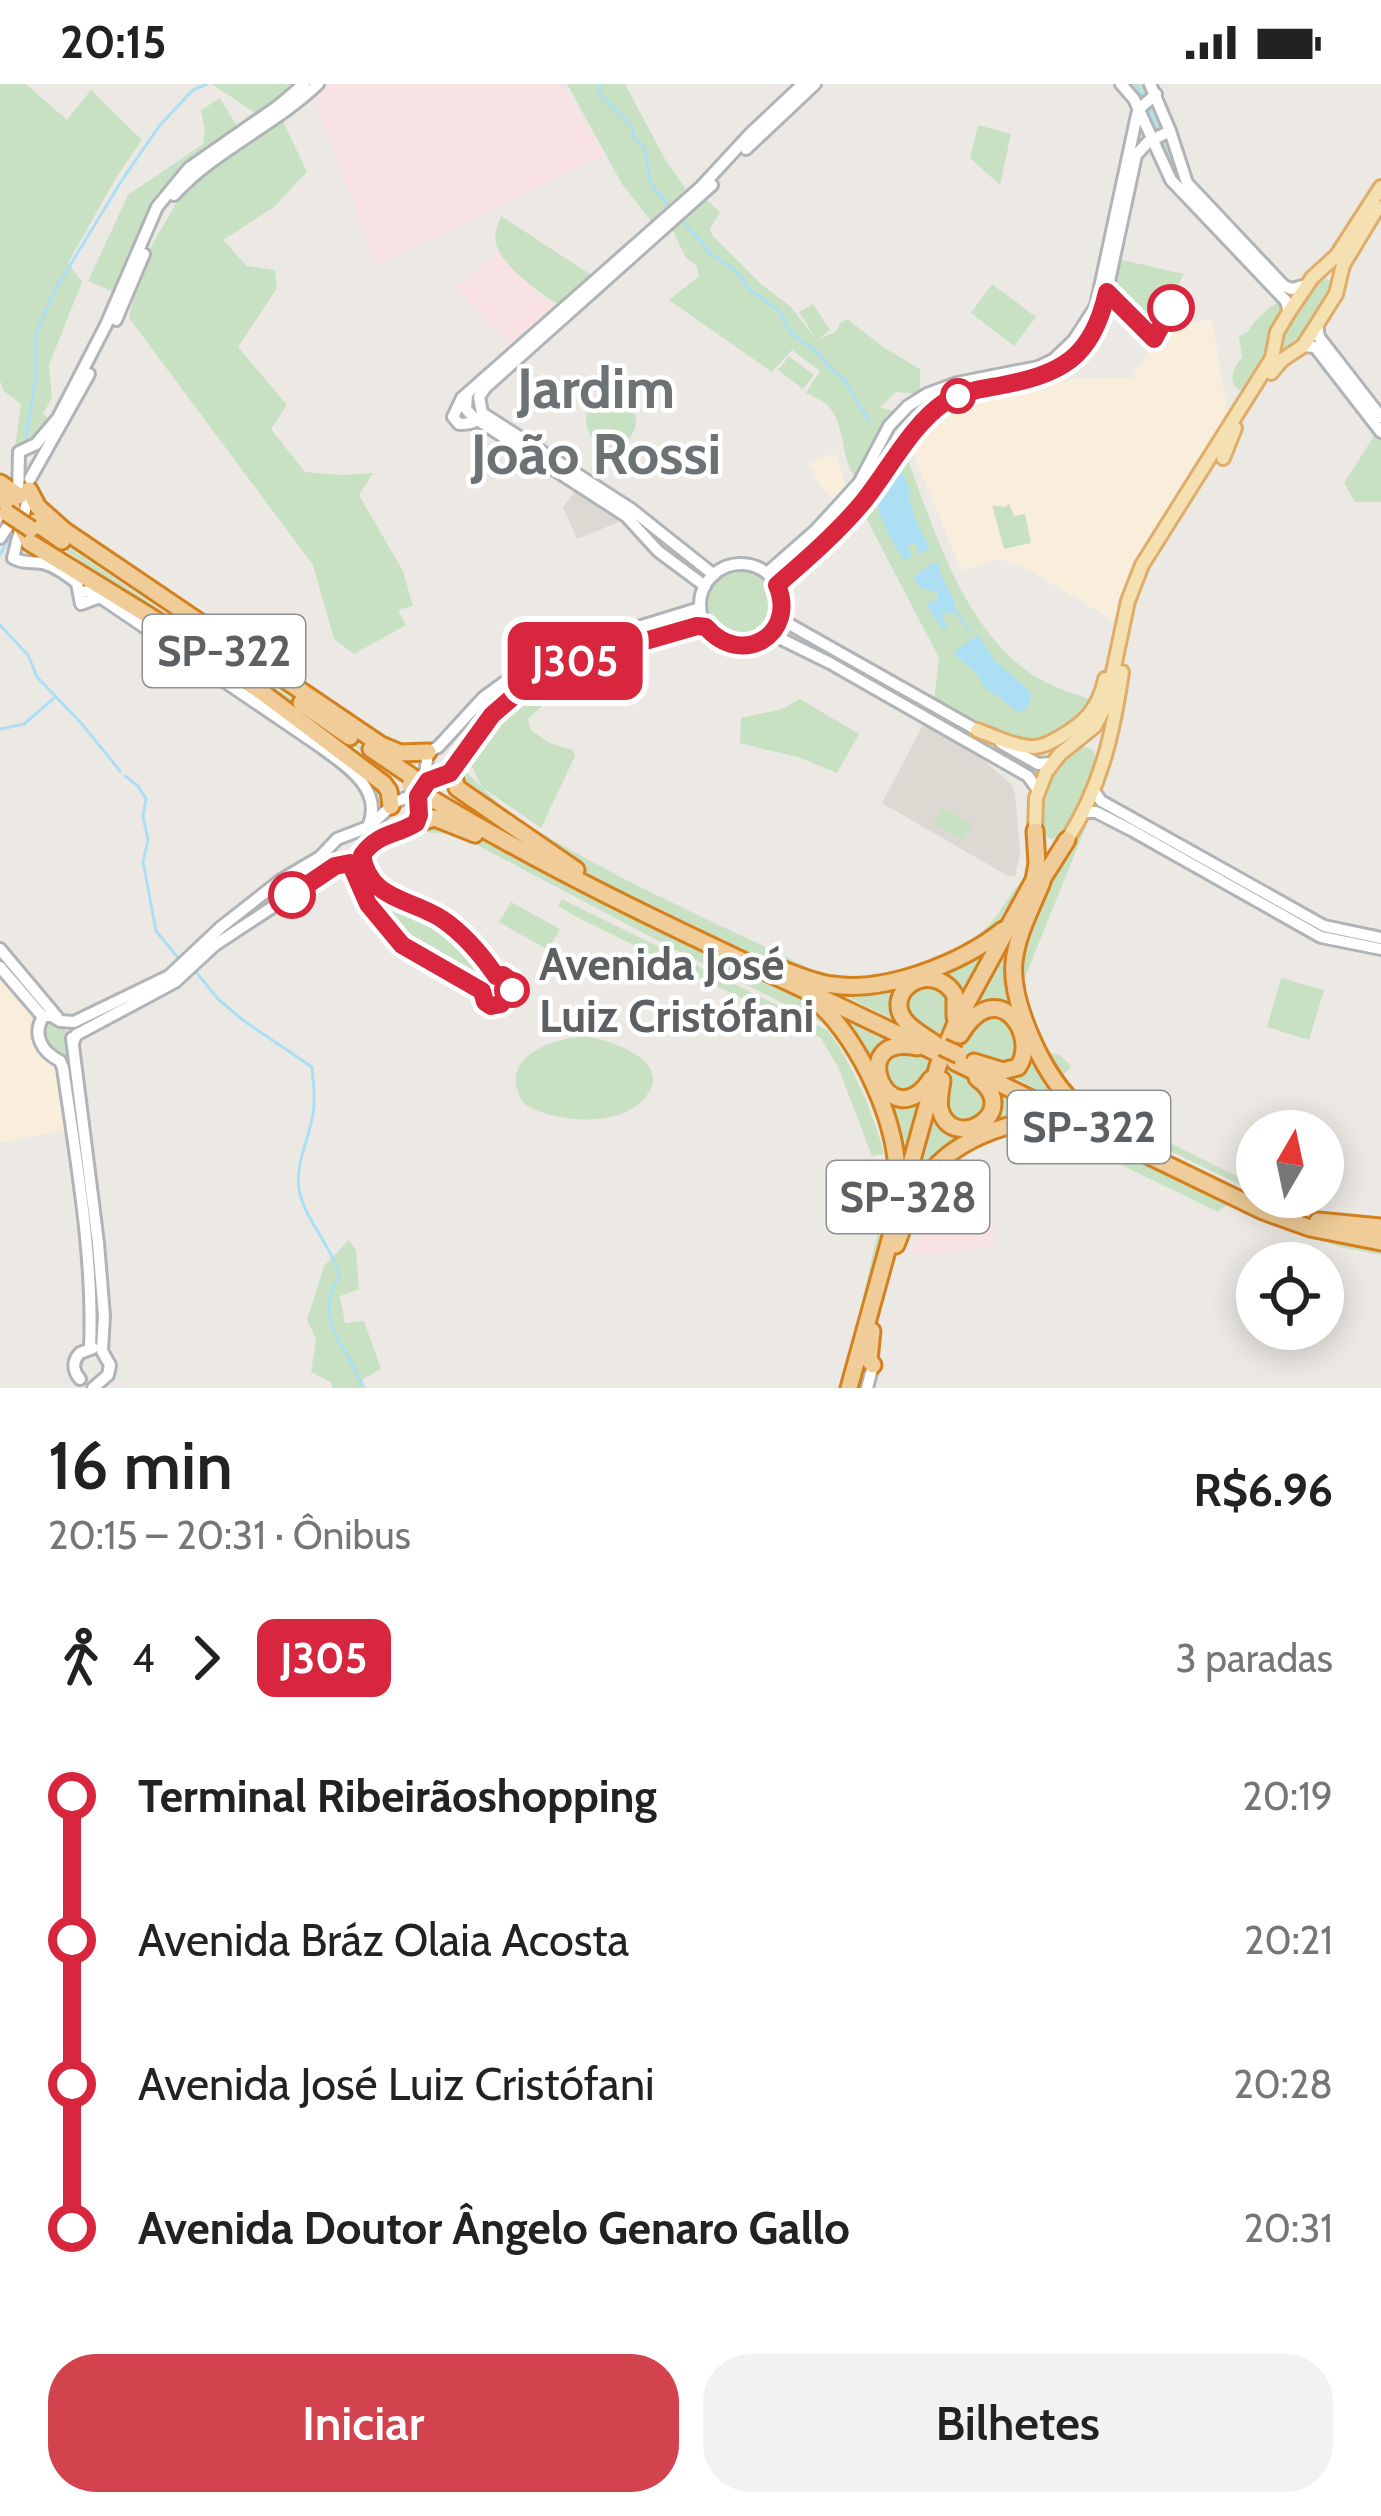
<!DOCTYPE html>
<html lang="pt">
<head>
<meta charset="utf-8">
<style>
	:root { --surface:#fff; --page:#f2f2f2; --text:#222; --muted:#767676; --accent:#d3434d }
	body { margin:0; font-family:Cabin,sans-serif; background:var(--page); color:var(--text); height:100vh; display:flex; flex-direction:column; font-size:45px; white-space:nowrap }
	* { box-sizing:border-box; margin:0 }
	p { font-size:39px; color:var(--muted) }
	.icon { flex:none; width:66px; height:66px; fill:none; stroke:currentColor; stroke-width:2; stroke-linecap:round; stroke-linejoin:round }
	.map { position:relative; height:1304px; overflow:hidden }
	.panel { display:flex; flex-direction:column; background:var(--surface); flex:1 }
	.panel>* { flex:none }
	.badge { padding:0 24px; border-radius:18px; font-size:42px; line-height:78px }
	.needle { width:78px; rotate:9deg }
	.tools { position:absolute; left:1236px; top:1026px; display:grid; gap:24px }
	.tools a { display:grid; place-items:center; width:108px; height:108px; border-radius:50%; background:var(--surface); box-shadow:0 6px 30px #0003; font-size:60px }
	.map>.badge { position:absolute; translate:-50% -50%; box-shadow:0 0 0 6px #fff }
	.legs { display:flex; align-items:center; gap:18px; height:132px; padding:0 48px; font-size:39px }
	.legs p { margin-inline-start:auto }
	.summary { display:flex; align-items:center; justify-content:space-between; height:204px; padding:0 48px }
	h1 { font-size:66px; font-weight:600; line-height:90px }
	.action { display:flex; gap:24px; margin-top:auto; padding:24px 48px }
	.action a { flex:1; height:138px; border-radius:48px; background:var(--accent); color:#fff; font-size:48px; font-weight:600; line-height:138px; text-align:center }
	.action a+a { background:var(--page); color:var(--text) }
	ul { padding:0 48px; list-style:none }
	li { display:flex; align-items:center; gap:42px; height:144px; font-size:45px }
	li i { display:grid; place-items:center; width:18px; height:100%; margin:0 15px; background:currentColor }
	li i::after { content:''; width:30px; height:30px; margin:-15px; border:9px solid; border-radius:50%; background:var(--surface) }
	li p { margin-inline-start:auto }
	li:first-child i { background:linear-gradient(#0000 50%,currentColor 0) }
	li:last-child i { background:linear-gradient(currentColor 50%,#0000 0) }
	.status { display:flex; justify-content:space-between; align-items:center; height:84px; padding:0 60px; background:var(--surface); direction:ltr }
	.status svg { height:33px; fill:currentColor }
	.map>svg:first-child { display:block }
	.commercial { fill:#f9eedc }
	.education { fill:#dcd9d2 }
	.medical { fill:#f8e2e3 }
	.green { fill:#c8e1c3 }
	.water { fill:#acdff4 }
	.lines { fill:none; stroke-linecap:round; stroke-linejoin:round }
	.stream { stroke:#acdff4; stroke-width:3 }
	.secondary-casing { stroke:#b0b4b7; stroke-width:16 }
	.primary-casing { stroke:#dfad6a; stroke-width:18 }
	.highway-casing { stroke:#d4801d; stroke-width:21 }
	.secondary { stroke:#fff; stroke-width:10 }
	.primary { stroke:#f4e0b1; stroke-width:12 }
	.highway { stroke:#efcc98; stroke-width:15 }
	.highway-bridge-casing { stroke:#d4801d; stroke-width:21; stroke-linecap:butt }
	.highway-bridge { stroke:#efcc98; stroke-width:15 }
	.line-1-casing { stroke:#fff; stroke-width:27 }
	.line-1 { stroke:#d7263d; stroke-width:18 }
	.stop-1-dot { fill:#fff; stroke:#d7263d; stroke-width:6 }
	.labels { text-anchor:middle; dominant-baseline:central; stroke-width:9; stroke-linejoin:round; paint-order:stroke }
	.shield { fill:#fff; stroke:#8d9091; stroke-width:3 }
	.shield-label { font-size:42px; font-weight:bold; fill:#5c6062 }
	.stop-label { font-size:45px; font-weight:bold; fill:#5c6062; stroke:#fff; text-anchor:start }
	.district-label { font-size:57px; font-weight:bold; fill:#6d7274; stroke:#fff }
</style>
</head>
<body>
<div class="status"><b>20:15</b><svg viewBox="0 0 49 12"><path d="M0 12V9h3v3zM5 12V6h3v6zM10 12V3h3v9zM15 12V0h3v12zM26 1h20v11H26zM47 4h2v5h-2z"/></svg></div>
<div class="map">
<svg width="1381" height="1304" viewBox="0 0 1381 1304">
	<rect width="100%" height="100%" fill="#ece9e4"/>
	<!-- commercial -->
	<g class="commercial">
		<polygon points="1171,231 1178,238 1212,236 1228,332 1226,338 1139,472 1120,513 1115,537 1032,488 999,474 962,487 911,365 935,330 953,317 1049,295 1132,294"/>
		<polygon points="832,370 837,372 847,407 837,419 824,407 808,380"/>
		<polygon points="0,889 36,932 58,981 70,1045 0,1059"/>
	</g>
	<!-- education -->
	<g class="education">
		<polygon points="577,405 624,436 577,455 563,423"/>
		<polygon points="927,639 976,669 1012,701 1015,710 1020,770 1015,792 1008,792 882,719 923,641"/>
	</g>
	<!-- medical -->
	<g class="medical">
		<polygon points="327,0 561,0 605,71 377,181 314,15"/>
		<polygon points="499,168 538,210 566,225 516,269 456,204"/>
		<polygon points="987,1083 995,1163 912,1171 910,1168 919,1144 939,1102 956,1086"/>
	</g>
	<!-- green -->
	<g class="green">
		<polygon points="0,0 26,0 67,36 91,6 142,56 117,92 68,179 82,198 49,281 52,314 43,330 51,336 33,361 15,362 21,320 4,307 0,297"/>
		<polygon points="212,0 301,0 170,100 116,209 88,197 128,111 203,60 205,47 201,26 220,14 236,41 255,29"/>
		<polygon points="567,0 625,0 666,77 686,105 651,137 622,100"/>
		<polygon points="1126,0 1146,0 1157,20 1181,95 1175,92"/>
		<polygon points="282,35 307,88 274,123 223,156 247,182 275,186 277,204 238,263 287,321 271,345 305,388 341,391 373,389 359,411 403,487 413,522 398,526 406,541 354,570 334,555 313,481 129,234 141,180 185,104"/>
		<polygon points="978,41 1011,50 1000,101 970,74"/>
		<path d="M706,115L720,128L710,145L712,151L762,201L790,222L816,255L799,228L813,220L830,246L817,256L836,248L840,239L847,235L886,265L920,285V310L896,308L880,323L896,328L882,344L857,395C838,374 848,338 825,319C819,315 812,312 806,309L820,287L792,266L772,288L669,216L699,192L696,181L686,174L672,145L700,117Z"/>
		<path d="M501,132L599,196L566,225C546,214 502,183 496,160C494,150 497,142 501,132Z"/>
		<polygon points="1118,175 1184,190 1153,247 1110,209"/>
		<path d="M1322,192L1333,199L1334,209L1294,265H1287L1280,259C1280,241 1305,199 1322,192Z"/>
		<polygon points="992,200 1036,233 1014,262 971,229"/>
		<path d="M1281,217C1291,246 1261,282 1246,306H1238C1227,295 1234,284 1242,273L1239,252L1247,249C1253,238 1270,221 1281,217Z"/>
		<polygon points="789,272 814,291 803,305 778,286"/>
		<circle cx="611" cy="337" r="25"/>
		<polygon points="1376,349 1381,351 1381,418 1355,418 1344,399"/>
		<path d="M904,373L908,376C935,449 965,546 1033,591C1052,603 1072,609 1093,616L1085,634L1036,660L972,641L934,616L939,574L863,428V422L900,374Z"/>
		<polygon points="1009,420 1014,432 1025,430 1031,459 1004,465 992,421 1005,423"/>
		<polygon points="33,439 370,668 367,671 31,443"/>
		<circle cx="741" cy="521" r="38"/>
		<polygon points="556,585 568,598 528,635 530,645 549,659 573,666 575,672 541,744 482,703 464,667 509,615"/>
		<polygon points="800,615 859,650 837,689 801,674 740,659 741,634 782,625"/>
		<polygon points="1077,661 1092,665 1098,677 1075,739 1059,755 1051,755 1038,747 1035,732 1055,679"/>
		<path d="M458,682C478,696 492,717 513,731C608,793 716,838 817,888C872,903 948,883 988,842C1001,829 1009,810 1022,797L1029,800L1010,836L956,874L851,900L785,885L597,795L463,707Z"/>
		<polygon points="943,724 972,740 963,756 934,739"/>
		<path d="M1085,730H1091L1025,893H1021C1024,919 1035,947 1049,968L1060,971L1071,982L1064,991L1078,1010L1091,1020L1257,1102V1109L1104,1035L1084,1021L1058,991V984L1046,977L1016,905L1025,840Z"/>
		<path d="M443,738L560,792L808,915L837,940L891,1049L897,1088L878,1183L868,1220L862,1218L891,1089C887,1049 855,966 825,940L666,861L462,753C449,747 430,752 421,746L420,743Z"/>
		<path d="M389,814C436,832 462,850 493,891L482,904L404,860L373,822Z"/>
		<path d="M562,815L827,946C850,974 876,1035 884,1070L872,1072L838,983L821,954L575,832L558,822Z"/>
		<polygon points="511,818 560,845 548,866 499,838"/>
		<polygon points="1025,834 1014,906 1069,1021 1006,990 1022,981 1012,931 970,932"/>
		<polygon points="999,852 959,927 957,908 917,895 896,937 822,901 876,901"/>
		<polygon points="496,893 509,896 512,903 505,916 495,921 486,917 482,911 489,898"/>
		<polygon points="1281,894 1324,906 1309,956 1267,943"/>
		<polygon points="914,902 946,903 952,930 944,957 907,935 904,914"/>
		<polygon points="838,926 907,958 881,969 886,1010 927,1005 900,1104 901,1076 836,930"/>
		<polygon points="996,927 1013,939 1022,975 993,984 955,965 966,944"/>
		<path d="M46,935C50,936 58,938 61,940C71,949 73,967 64,975L43,958V937Z"/>
		<path d="M585,952C609,956 673,976 647,1011C623,1045 557,1039 525,1021C494,976 548,955 585,952Z"/>
		<polygon points="903,963 937,974 930,990 912,1011 886,1002 885,972"/>
		<polygon points="949,980 987,1004 985,1036 955,1041 941,1014"/>
		<polygon points="988,1000 1047,1028 963,1059 910,1120 938,1017 946,1038 985,1040"/>
		<polygon points="1031,1037 1074,1041 1334,1155 1381,1168 1381,1171 1340,1163 1233,1122 1225,1122 1218,1128"/>
		<polygon points="349,1156 356,1166 359,1205 340,1212 345,1239 364,1237 381,1285 362,1296 366,1304 332,1304 331,1298 311,1288 316,1255 307,1236 324,1182"/>
	</g>
	<!-- water -->
	<g class="water">
		<path d="M898,388L902,389L911,408L908,411L916,437L929,463L919,471L917,462L911,458L908,462L912,472L905,476C895,465 872,424 879,411C884,402 893,396 898,388Z"/>
		<polygon points="933,479 939,480 941,491 955,518 951,532 945,528 942,531 946,541 950,542 947,545 942,544 926,520 938,515 937,508 921,504 913,493"/>
		<polygon points="978,551 995,577 1029,606 1031,612 1027,625 1018,628 1001,615 1001,612 998,613 985,604 977,590 955,571 954,567"/>
	</g>
	<g class="lines">
		<!-- stream -->
		<g class="stream">
			<polyline points="601,0 598,8 632,42 634,54 644,63 651,101 670,123"/>
			<polyline points="1135,0 1145,15"/>
			<polyline points="1149,23 1158,48"/>
			<polyline points="1161,57 1180,97"/>
			<polyline points="683,137 711,170 736,187 749,205 778,226 792,250 817,268 829,283 845,297 869,337"/>
			<polyline points="25,361 36,291 36,250 55,206 122,96 160,41 193,6 207,0"/>
			<polyline points="25,403 25,371"/>
			<polyline points="0,471 16,441"/>
			<polyline points="953,523 969,546"/>
			<polyline points="0,541 28,571 37,593 82,640 120,687"/>
			<polyline points="0,645 24,640 54,614"/>
			<polyline points="125,692 138,702 146,715 143,732 148,756 143,778 156,847 179,875"/>
			<path d="M196,888L218,915L244,937L312,983C313,998 316,1015 313,1030C309,1056 295,1079 299,1105C304,1135 331,1161 340,1191C310,1235 349,1264 363,1304"/>
		</g>
		<defs>
			<g id="secondary">
				<polyline points="1121,0 1134,15 1171,96 1286,217 1289,228"/>
				<polyline points="1150,0 1170,47 1187,99 1284,202 1292,205 1306,201"/>
				<polyline points="746,65 815,0"/>
				<path d="M174,111C215,66 274,42 318,0"/>
				<polyline points="116,236 144,170"/>
				<polyline points="1102,236 1116,218"/>
				<polyline points="1317,240 1319,253 1381,333"/>
				<polyline points="1303,262 1315,263 1381,348"/>
				<polyline points="467,310 466,325 473,333 626,432 658,467 705,502"/>
				<path d="M482,329C478,339 469,340 459,340L453,333L462,314L701,103L751,49L803,0"/>
				<polyline points="482,329 479,313 486,303 712,101"/>
				<polyline points="482,329 631,425 714,491"/>
				<polyline points="30,395 89,290"/>
				<path d="M29,410L13,474C24,480 30,477 42,479C55,482 67,491 77,499L81,520L100,513"/>
				<polyline points="18,414 19,368 36,360 58,334 106,241 157,123 189,84 278,22 304,0"/>
				<polyline points="0,454 15,432"/>
				<circle cx="741" cy="521" r="41"/>
				<polyline points="767,489 816,446 859,399 889,342 908,322 927,310 957,299 1038,283 1053,276 1074,256 1096,222 1137,31 1139,25 1156,10"/>
				<polyline points="777,501 859,423 924,338 942,320 965,310 1046,291 1069,278 1080,267 1100,239 1136,71 1148,58 1170,47"/>
				<path d="M79,508L89,507L100,513L318,661C345,681 385,705 368,743"/>
				<polyline points="780,535 984,650"/>
				<polyline points="771,550 830,579 1028,692 1038,706"/>
				<polyline points="1001,659 1038,680 1052,679"/>
				<polyline points="1094,707 1101,717 1324,842 1381,854"/>
				<polyline points="1084,728 1096,728 1133,747 1321,853 1381,865"/>
				<polyline points="0,865 57,933"/>
				<polyline points="0,883 43,933"/>
				<polyline points="43,933 50,931 60,937 74,938 169,892 221,843 281,796 320,773 337,755 368,743 396,718 412,711 425,691 428,668 438,663 484,613 531,579 554,569 700,524"/>
				<path d="M43,933C32,951 42,968 60,977"/>
				<polyline points="72,954 98,1159 104,1232 102,1267 110,1281 108,1291 93,1304"/>
				<polyline points="73,959 76,951 175,898 215,861 335,782 356,775 378,754 388,749 414,741 419,731 418,713 428,697 450,689 492,631 529,599 569,579 693,543 706,543"/>
				<path d="M60,977L63,984C76,1075 94,1173 90,1264"/>
				<path d="M80,1295C73,1287 72,1277 80,1269L93,1264"/>
				<polyline points="867,1304 873,1281"/>
			</g>
			<g id="primary">
				<polyline points="1271,289 1282,276 1303,262 1314,245 1336,210 1343,181 1378,123"/>
				<polyline points="1223,374 1235,344"/>
				<path d="M977,646C994,652 1015,663 1033,663C1043,663 1051,658 1060,653C1085,639 1099,624 1105,595"/>
				<polyline points="1035,747 1036,714 1046,688 1060,670 1095,642 1106,621 1128,517 1142,481 1272,274 1277,248 1289,228 1312,194 1337,171 1381,103"/>
				<path d="M1067,756C1101,703 1113,650 1122,588"/>
			</g>
			<g id="highway">
				<polyline points="0,399 19,412"/>
				<polyline points="29,406 38,423 65,447 381,661 400,669 428,668"/>
				<polyline points="0,415 12,423"/>
				<polyline points="35,438 62,457"/>
				<polyline points="22,444 29,458 214,572 384,700 389,707 391,722"/>
				<polyline points="301,619 350,653"/>
				<polyline points="371,665 414,694"/>
				<polyline points="452,687 457,704 576,786"/>
				<path d="M429,713C591,812 768,886 939,970"/>
				<polyline points="416,739 435,734 475,750"/>
				<path d="M1042,798C1031,825 1017,850 1014,878C1010,918 1043,989 1071,1016C1085,1029 1102,1038 1118,1047"/>
				<polyline points="1038,802 1067,756"/>
				<path d="M778,884C796,890 814,899 833,901C886,909 962,879 1003,846"/>
				<path d="M818,919C859,955 903,1046 896,1101"/>
				<path d="M960,951C997,889 1040,951 1018,983L1003,987L974,978"/>
				<path d="M938,962C928,954 915,948 907,939C879,909 931,873 955,911V933"/>
				<path d="M917,963C843,948 889,1058 931,995"/>
				<polyline points="955,978 1263,1127 1310,1144 1381,1158"/>
				<path d="M942,996C941,1005 938,1016 940,1025C951,1070 1025,1029 977,994"/>
				<polyline points="1318,1137 1381,1143"/>
				<path d="M896,1161C905,1138 913,1113 927,1093C955,1054 1022,1029 1069,1038"/>
				<polyline points="872,1247 869,1276 873,1281"/>
				<polyline points="849,1304 938,982 956,939 1034,796 1037,780 1035,747"/>
			</g>
		</defs>
		<!-- secondary casing -->
		<use href="#secondary" class="secondary-casing"/>
		<!-- primary casing -->
		<use href="#primary" class="primary-casing"/>
		<!-- highway casing -->
		<use href="#highway" class="highway-casing"/>
		<!-- secondary -->
		<use href="#secondary" class="secondary"/>
		<!-- primary -->
		<use href="#primary" class="primary"/>
		<!-- highway -->
		<use href="#highway" class="highway"/>
		<defs>
			<g id="highway-bridge">
				<polyline points="7,429 31,445"/>
				<polyline points="410,701 429,713"/>
				<polyline points="942,963 959,971"/>
			</g>
		</defs>
		<!-- highway-bridge casing -->
		<use href="#highway-bridge" class="highway-bridge-casing"/>
		<!-- highway-bridge -->
		<use href="#highway-bridge" class="highway-bridge"/>
	</g>
	<g class="lines">
		<defs>
			<path id="line-1" d="M292,811L335,782L350,779L368,820L402,861L482,907L485,918L491,922L501,920L512,906L510,896L503,891L496,892C481,870 464,850 442,835C409,814 369,816 362,771C379,748 395,752 416,739L419,731L418,712L428,697L450,689L492,631L529,599L569,579L697,542L706,543C741,584 798,551 777,501C807,475 838,448 863,418C889,386 911,341 945,318C960,308 981,305 998,302C1061,290 1092,275 1107,208L1154,255L1171,224"/>
		</defs>
		<!-- line-1 casing -->
		<use href="#line-1" class="line-1-casing"/>
		<!-- line-1 -->
		<use href="#line-1" class="line-1"/>
	</g>
	<!-- markers -->
	<g class="stop-1-dot">
		<circle cx="1171" cy="224" r="21"/>
		<circle cx="958" cy="312" r="15"/>
		<circle cx="292" cy="811" r="21"/>
		<circle cx="512" cy="906" r="15"/>
	</g>
	<g class="labels">
		<!-- shield labels -->
		<g class="shield">
			<rect x="143" y="531" width="162" height="72" rx="9"/>
			<rect x="1008" y="1007" width="162" height="72" rx="9"/>
			<rect x="827" y="1077" width="162" height="72" rx="9"/>
		</g>
		<g class="shield-label">
			<text x="224" y="567">SP-322</text>
			<text x="1089" y="1043">SP-322</text>
			<text x="908" y="1113">SP-328</text>
		</g>
		<!-- stop labels -->
		<g class="stop-label">
			<text x="539" y="880">Avenida José<tspan x="539" dy="52">Luiz Cristófani</tspan></text>
		</g>
		<!-- district labels -->
		<g class="district-label">
			<text x="596" y="303">Jardim<tspan x="596" dy="66">João Rossi</tspan></text>
		</g>
	</g>
</svg>
<div class="tools">
<a><svg class="needle" viewBox="-14 -14 28 28"><path d="M0-13l5 13h-10z" fill="#e53935"/><path d="M0 13l5-13h-10z" fill="#767676"/></svg></a>
<a><svg class="icon" aria-label="locate" viewBox="0 0 24 24"><circle cx="12" cy="12" r="6"/><path d="M12 2v4M12 18v4M2 12h4M18 12h4"/></svg></a>
</div>
<b class="badge" style="left:575px;top:577px;background:#d7263d;color:#fff">J305</b>
</div>
<section class="panel">
<div class="summary"><div><h1>16 min</h1><p>20:15 – 20:31 · Ônibus</p></div><b>R$6.96</b></div>
<div class="legs"><svg class="icon" aria-label="walk" viewBox="0 0 24 24"><circle cx="13" cy="4" r="2"/><path d="M13 8l-2 6 4 7M11 14l-3 7M7 12l3-4h3l4 4"/></svg>4<svg class="icon" aria-label="forward" viewBox="0 0 24 24"><path d="M9 5l7 7-7 7"/></svg><b class="badge" style="background:#d7263d;color:#fff">J305</b><p>3 paradas</p></div>
<ul>
<li><i style="color:#d7263d"></i><b>Terminal Ribeirãoshopping</b><p>20:19</p></li>
<li><i style="color:#d7263d"></i><span>Avenida Bráz Olaia Acosta</span><p>20:21</p></li>
<li><i style="color:#d7263d"></i><span>Avenida José Luiz Cristófani</span><p>20:28</p></li>
<li><i style="color:#d7263d"></i><b>Avenida Doutor Ângelo Genaro Gallo</b><p>20:31</p></li>
</ul>
<div class="action"><a>Iniciar</a><a>Bilhetes</a></div>
</section>
</body>
</html>
